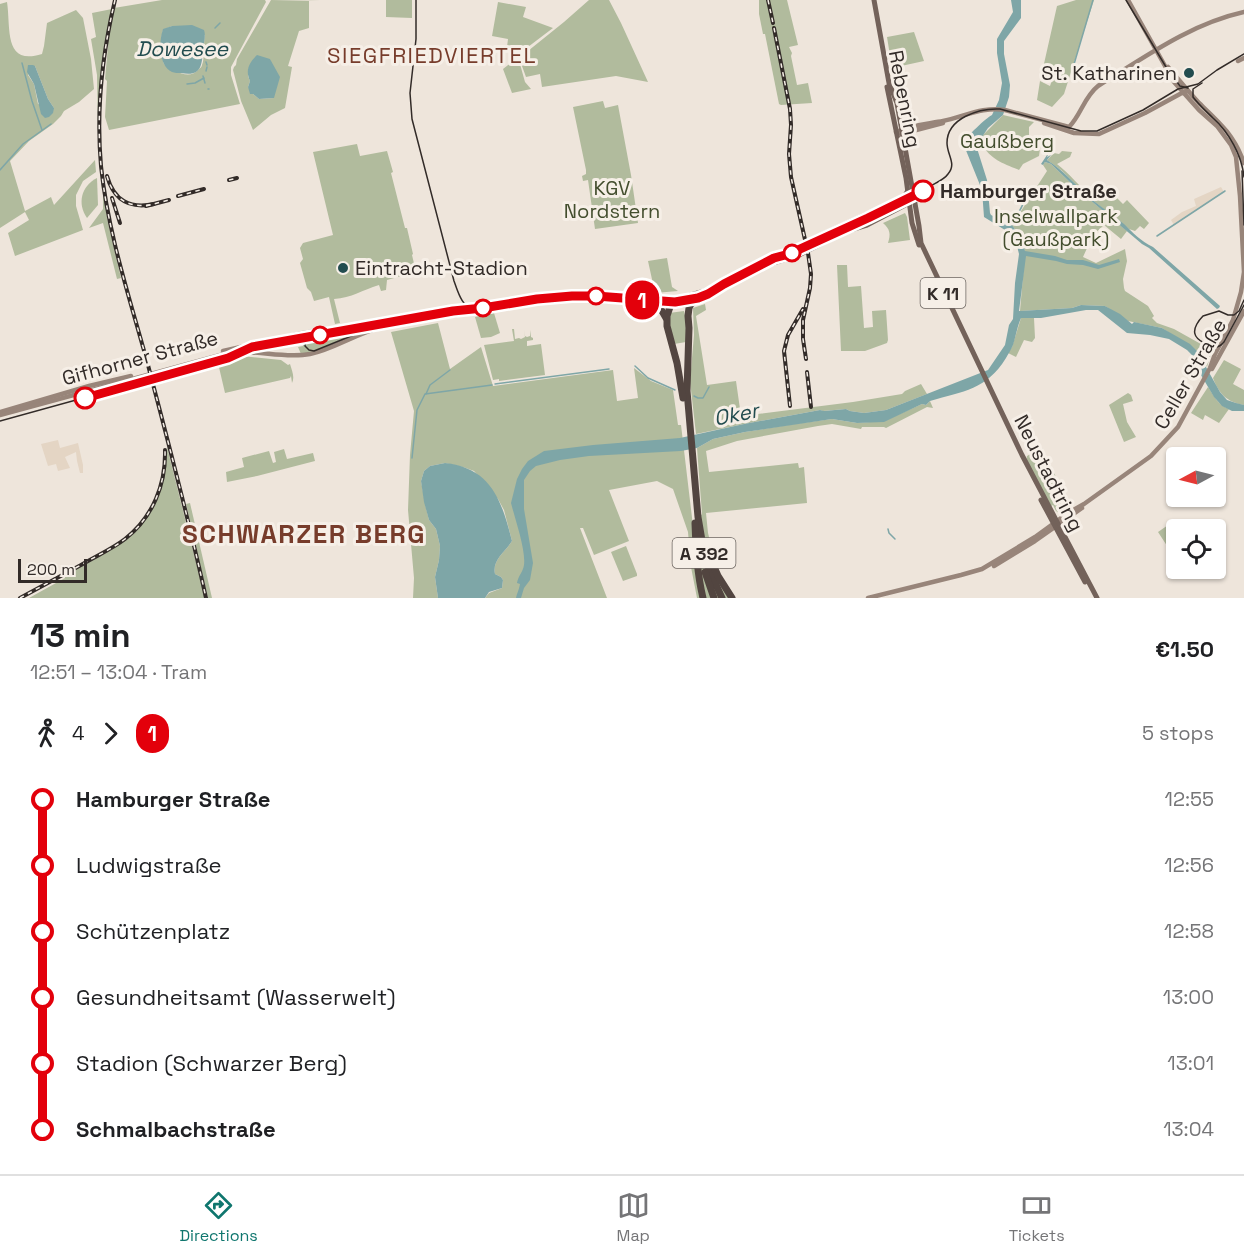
<!DOCTYPE html>
<html lang="en">
<head>
<meta charset="utf-8">
<style>
	:root { --surface:#fff; --page:#f6f6f6; --text:#202124; --muted:#757577; --line:#e0e0e0; --accent:#0f766e }
	body { margin:0; font-family:"Space Grotesk",sans-serif; background:var(--page); color:var(--text); height:100vh; display:flex; flex-direction:column; font-size:22px; white-space:nowrap }
	* { box-sizing:border-box; margin:0 }
	p { font-size:20px; color:var(--muted) }
	.icon { flex:none; width:33px; height:33px; fill:none; stroke:currentColor; stroke-width:2; stroke-linecap:round; stroke-linejoin:round }
	.map { position:relative; height:598px; overflow:hidden }
	.drawer { display:flex; flex-direction:column; background:var(--surface); flex:1 }
	.drawer>* { flex:none }
	.badge { padding:0 12px; border-radius:20px; font-size:21px; line-height:39px }
	.needle { width:39px; rotate:263deg }
	.tools { position:absolute; left:1166px; top:447px; display:grid; gap:12px }
	.tools a { display:grid; place-items:center; width:60px; height:60px; border-radius:6px; background:var(--surface); box-shadow:0 2px 4px #0004; font-size:30px }
	.scale { position:absolute; left:18px; bottom:15px; width:69px; box-sizing:border-box; padding-left:6px; border:3px solid #322b28; border-top:0; font-size:16px; line-height:21px; white-space:nowrap; color:#322b28; -webkit-text-stroke:4px #f6efe7; paint-order:stroke }
	.map>.badge { position:absolute; translate:-50% -50%; box-shadow:0 0 0 3px #fff }
	.legs { display:flex; align-items:center; gap:9px; height:66px; padding:0 30px; font-size:20px }
	.legs p { margin-inline-start:auto }
	.headline { display:flex; align-items:center; justify-content:space-between; height:102px; padding:0 30px }
	h1 { font-size:33px; font-weight:600; line-height:45px }
	ul { padding:0 30px; list-style:none }
	li { display:flex; align-items:center; gap:21px; height:66px; font-size:22px }
	li i { display:grid; place-items:center; width:9px; height:100%; margin:0 8px; background:currentColor }
	li i::after { content:''; width:15px; height:15px; margin:-8px; border:4px solid; border-radius:50%; background:var(--surface) }
	li p { margin-inline-start:auto }
	li:first-child i { background:linear-gradient(#0000 50%,currentColor 0) }
	li:last-child i { background:linear-gradient(currentColor 50%,#0000 0) }
	.menu { display:flex; justify-content:space-around; align-items:center; height:84px; border-top:2px solid var(--line); background:var(--surface); font-size:16px; color:var(--muted) }
	.menu a { display:grid; justify-items:center; gap:3px }
	.menu .active { color:var(--accent) }
	.map>svg:first-child { display:block }
	.green { fill:#b1bb9d; fill-rule:evenodd }
	.plaza { fill:#e4d5c4 }
	.water { fill:#7ea6a7 }
	.lines { fill:none; stroke-linecap:round; stroke-linejoin:round }
	.stream { stroke:#7ea6a7; stroke-width:1.5 }
	.secondary { stroke:#98857a; stroke-width:4.5 }
	.primary { stroke:#73625a; stroke-width:5 }
	.highway { stroke:#524540; stroke-width:7 }
	.tram { stroke:#322b28; stroke-width:1.5 }
	.rail-casing { stroke:#322b28; stroke-width:4 }
	.rail { stroke:#f6efe7; stroke-width:1.5; stroke-dasharray:4.5; stroke-linecap:butt }
	.line-1-casing { stroke:#fff; stroke-width:14 }
	.line-1 { stroke:#e3000b; stroke-width:9 }
	.poi-dot { fill:#224c4f; stroke:#f6efe7; stroke-width:2 }
	.stop-1-dot { fill:#fff; stroke:#e3000b; stroke-width:3 }
	.labels { text-anchor:middle; dominant-baseline:central; stroke-width:6; stroke-linejoin:round; paint-order:stroke }
	.shield { fill:#f6efe7; stroke:#6d6661; stroke-width:1.5 }
	.shield-label { font-size:18px; font-weight:bold; fill:#322b28 }
	.poi-label { font-size:20px; fill:#322b28; stroke:#f6efe7; text-anchor:end }
	.street-label { font-size:20px; fill:#322b28; stroke:#f6efe7 }
	.park-label { font-size:20px; fill:#434e2e; stroke:#f6efe7 }
	.stop-label { font-size:20px; font-weight:bold; fill:#322b28; stroke:#f6efe7; text-anchor:start }
	.water-label { font-size:21px; font-style:italic; fill:#224c4f; stroke:#f6efe7 }
	.quarter-label { font-size:22px; letter-spacing:1.5px; fill:#773c2b; stroke:#f6efe7 }
	.district-label { font-size:26px; font-weight:bold; letter-spacing:1.5px; fill:#773c2b; stroke:#f6efe7 }
</style>
</head>
<body>
<div class="map">
<svg width="1244" height="598" viewBox="0 0 1244 598">
	<rect width="100%" height="100%" fill="#eee5db"/>
	<!-- green -->
	<g class="green">
		<path d="M162,0H265L266,2L231,67V75L240,104L109,130L105,117L107,81L105,79L108,46L107,45L114,8ZM172,26L205,35C203,44 205,59 202,65C202,67 200,68 199,69C189,81 175,71 164,64C160,52 160,43 163,30Z"/>
		<path d="M271,0L320,1H309V28L299,31L288,66L292,67L285,108L271,115L253,130L241,101L233,70L234,67L236,65L237,59ZM270,59L274,98L259,99L253,94L248,87L250,81L248,76V69Z"/>
		<polygon points="386,0 412,0 412,18 386,17"/>
		<polygon points="589,0 609,0 621,23 648,82 616,76 542,87 540,74 526,77 522,66 523,55 564,22"/>
		<polygon points="759,0 787,0 798,45 789,47 792,53 791,56 797,85 808,83 812,103 781,105 779,104 765,34 763,34 759,14"/>
		<polygon points="1076,0 1094,0 1064,94 1052,107 1037,100 1040,81 1050,86 1053,77 1050,77 1047,82 1041,77 1057,6"/>
		<path d="M7,2C11,28 3,66 42,54L44,46L47,23L76,10L83,18L91,59L94,89L79,102L64,111L61,116L53,124L29,141L10,161L25,211L51,197L54,205L95,160L96,172L83,181L76,195V206L83,230L15,256L8,233L29,220L25,212L0,228V4ZM35,66L48,99L54,108L38,104L34,84L28,75Z"/>
		<polygon points="498,2 526,7 523,17 553,28 524,50 507,47 508,39 492,36"/>
		<path d="M112,9C98,71 95,127 103,190H102L98,136L97,75L91,39L96,37L92,13Z"/>
		<polygon points="914,32 924,61 892,68 887,37"/>
		<polygon points="518,57 525,82 531,89 512,93 503,69"/>
		<polygon points="603,101 605,108 618,105 631,175 638,223 595,229 588,180 583,181 582,176 586,174 586,170 573,107"/>
		<path d="M1003,115L1034,122L1029,127V140L1041,142L1039,156L1023,164L1019,170C1002,163 992,160 981,144H977L978,140Z"/>
		<path d="M357,144L360,156L387,151L393,172L391,173L405,228H407L413,254L412,255L416,272L387,280L386,290L381,291L379,285C362,290 352,298 334,299L340,323L335,324L329,297L314,301L311,292L307,288L300,263L303,259L300,248L303,243L333,235L313,152Z"/>
		<path d="M1062,151L1072,152L1070,157L1057,164C1070,174 1080,187 1092,198L1100,191L1104,195L1109,190L1123,204L1127,200L1149,223L1144,229L1140,226L1135,231L1129,229L1090,198L1061,170L1047,160L1054,153L1059,154Z"/>
		<polygon points="1045,162 1051,164 1076,188 1127,231 1121,239 1104,225 1093,235 1083,257 1096,263 1125,249 1127,261 1123,279 1124,288 1125,291 1148,306 1154,316 1152,318 1157,323 1174,329 1208,348 1208,351 1211,353 1207,367 1197,351 1162,328 1128,321 1105,306 1081,305 1072,308 1020,311 1025,252 1022,239 1012,225 1047,171 1043,165"/>
		<path d="M97,178L98,205L87,218C77,204 81,186 97,178Z"/>
		<polygon points="103,196 104,196 108,223 121,278 117,279 103,223 89,228 103,209"/>
		<path d="M905,213L907,217L910,240L888,243C891,234 890,229 883,223Z"/>
		<polygon points="667,258 672,287 678,291 655,293 648,261"/>
		<polygon points="837,265 847,265 848,287 861,286 864,328 873,327 872,311 886,310 888,340 887,343 865,351 841,351"/>
		<polygon points="705,304 706,310 696,316 707,385 736,381 741,416 853,402 902,394 905,391 921,384 927,394 886,410 864,413 850,411 846,409 823,411 820,410 744,424 696,434 690,381 694,335 693,308"/>
		<polygon points="684,311 687,324 686,342 674,344 669,325 669,313"/>
		<polygon points="494,313 500,333 491,337 481,338 475,317"/>
		<polygon points="1021,318 1034,318 1035,338 1032,342 1024,340 1016,357 1008,353 1012,347"/>
		<polygon points="378,323 379,326 368,328 321,348 321,350 301,354 298,347 303,346 304,340 307,340 311,341 346,335 356,326"/>
		<path d="M438,323L450,369L481,347L493,386L613,370L617,401L638,398L634,368L651,381L673,390L678,425H681L693,526L702,514L697,448L713,439L745,432L794,424L832,419L857,423L884,421L922,404L926,405L930,401L933,408L927,407L886,428L884,427H862L861,429L832,424L818,426L737,441L706,451L709,472L798,463L799,468L804,467L807,503L706,513L708,533L713,553L714,571L730,598H697L691,567L688,532L673,489L657,481L609,490L629,541L594,555L583,528H580L607,598H485L489,593L502,588L503,580L501,577L495,574C492,560 505,552 512,541L504,510L498,499L474,471L463,467L445,463L430,466L424,471L421,481L426,508L429,520L436,529L440,546L439,560L435,577L438,598H413L414,578L408,510L410,455L414,411L391,332Z"/>
		<polygon points="512,329 514,329 515,339 519,338 518,330 519,338 521,339 525,337 524,330 525,336 527,337 530,336 530,330 531,337 533,338 533,340 527,341 527,346 541,344 545,375 499,381 499,379 493,380 484,345 514,341"/>
		<path d="M241,356L281,360L288,365L290,364C292,371 295,377 292,383L291,376L290,378L225,393L218,363Z"/>
		<path d="M1224,360L1241,369L1233,384L1244,390V405C1227,402 1219,394 1213,378Z"/>
		<path d="M1208,387C1214,396 1218,405 1229,409L1219,423L1205,415L1203,420L1191,413Z"/>
		<polygon points="1128,393 1131,395 1133,401 1123,404 1127,422 1136,437 1124,442 1109,405"/>
		<path d="M167,447L205,598H29L65,578V576L124,540C156,517 165,484 167,447Z"/>
		<polygon points="1042,448 1070,506 1059,513 1056,511 1053,505 1051,506 1026,461 1027,456"/>
		<polygon points="284,449 287,459 313,453 315,461 257,476 227,482 226,472 244,467 242,458 269,451 273,463 276,462 274,452"/>
		<polygon points="190,503 212,598 208,598 186,504"/>
		<polygon points="1174,521 1181,529 1176,530 1176,553 1173,555 1158,532"/>
		<polygon points="626,546 637,574 637,576 623,581 611,552"/>
	</g>
	<!-- plaza -->
	<g class="plaza">
		<polygon points="1221,187 1224,192 1174,225 1171,220 1182,212 1196,206 1194,199"/>
		<polygon points="58,440 60,448 78,443 83,465 83,473 80,473 77,461 76,452 65,457 70,468 58,471 56,464 48,466 41,444"/>
	</g>
	<!-- water -->
	<g class="water">
		<path d="M1011,0H1021V18L1004,41V54L1010,85L1009,97L1003,115L988,128L982,137L978,141L975,142L987,180L990,213L991,215L1010,224L1016,216L1031,187L1022,208L1012,225L1022,239L1025,251L1055,256L1067,260H1083L1099,265L1119,259L1120,262L1098,269L1083,265L1067,264L1056,261L1026,256L1019,311L1072,308L1081,305L1105,306L1120,314L1132,324L1134,322L1162,328L1190,344L1197,351L1220,392L1227,400L1236,403L1244,405V411H1232L1222,406L1214,397L1201,375L1192,355L1187,350L1169,339L1150,335L1127,333L1098,310H1086L1041,318H1021C1017,327 1016,336 1013,345C1011,350 1008,354 1006,358C986,390 964,391 930,401L926,405L922,404L884,422L857,423L832,419L745,432L713,439L697,448L681,451L589,456L560,460L536,466L530,471L524,480V509L533,563L530,580L524,588L521,598H516C517,593 519,590 520,584L517,583C518,576 523,572 524,565C526,550 515,519 511,503L517,479L522,469L528,461L544,451L593,445L680,438L744,424L820,410L824,411L846,409L850,411L864,413L886,410L988,370L1005,345L1009,325L1013,319L1015,283L1019,254L1016,242L1005,230L984,217L982,190L963,143C966,137 986,118 992,115L999,100L1002,83L997,53V39L1013,12Z"/>
		<path d="M192,25L204,30C206,36 204,42 203,49C202,66 201,77 181,73C179,73 174,73 172,72C158,65 159,41 163,29L172,26Z"/>
		<path d="M257,55L270,59L280,77L274,98L259,99L253,94H250L248,87L250,81C245,70 249,63 257,55Z"/>
		<polygon points="28,65 33,65 35,66 48,99 54,108 53,113 49,117 45,118 41,114 34,84 27,72"/>
		<path d="M1049,152L1047,157L1051,155L1047,160C1063,170 1076,185 1090,198C1101,207 1113,215 1124,224C1133,233 1141,241 1153,247L1220,306L1219,308L1217,309L1149,248L1142,244L1076,188L1051,164L1045,162L1043,165L1041,164Z"/>
		<path d="M445,463C492,468 502,502 512,541C505,552 492,560 495,574L501,577L503,580L502,588L489,592L485,598H438L435,577L439,560L440,546L436,529L429,520L424,502L421,481L424,471L430,466Z"/>
	</g>
	<g class="lines">
		<!-- stream -->
		<g class="stream">
			<polyline points="215,28 220,23"/>
			<polyline points="152,49 156,48"/>
			<polyline points="206,62 207,65"/>
			<polyline points="22,63 32,101 42,130"/>
			<polyline points="206,71 207,67"/>
			<polyline points="1072,71 1093,0"/>
			<polyline points="203,76 205,83"/>
			<polyline points="187,84 195,83 204,78"/>
			<polyline points="208,89 209,89"/>
			<polyline points="0,170 23,144 51,124"/>
			<polyline points="1157,236 1225,191"/>
			<polyline points="635,366 648,378 675,390"/>
			<polyline points="495,384 609,369"/>
			<polyline points="426,394 430,385 450,370"/>
			<polyline points="694,396 698,398 703,398 709,387"/>
			<polyline points="412,458 417,410 425,394 492,385"/>
			<polyline points="888,529 889,533 895,539"/>
		</g>
		<!-- secondary -->
		<g class="secondary">
			<polyline points="1238,61 1244,58"/>
			<path d="M1168,67C1178,79 1188,91 1199,103C1220,123 1234,135 1244,163"/>
			<polyline points="1044,123 1074,133 1099,134 1145,113 1180,94 1188,91"/>
			<path d="M896,132C911,125 927,124 943,121C963,117 984,106 1005,110L1069,127C1081,115 1084,97 1098,86C1145,57 1190,24 1244,12"/>
			<polyline points="901,134 943,123"/>
			<polyline points="223,351 303,333 544,296 592,294 654,298 683,297"/>
			<polyline points="1212,369 1244,311"/>
			<polyline points="0,412 89,386 131,376"/>
			<path d="M0,415L228,353C256,349 283,359 310,354C334,349 355,334 379,328C414,319 451,316 487,311C508,308 529,303 550,301C574,299 599,300 623,302C646,305 668,309 691,304"/>
			<polyline points="994,566 1035,541 1082,508"/>
			<polyline points="868,598 961,575 982,569 1035,537 1068,513 1084,504 1151,456 1178,427 1210,368 1215,354 1233,320 1241,292 1244,272 1240,196 1236,157 1231,145 1217,126 1199,110 1174,82 1128,0"/>
		</g>
		<!-- primary -->
		<g class="primary">
			<polyline points="874,0 889,83 897,103 919,226 921,243 1022,455 1097,598"/>
			<polyline points="887,87 906,178 912,223 919,245"/>
			<polyline points="773,263 799,255 847,231 867,225 909,203"/>
			<polyline points="691,304 706,299 724,287"/>
			<path d="M670,307C682,294 700,294 716,287L817,237L904,197L907,192"/>
			<polyline points="1041,500 1085,582"/>
		</g>
		<!-- highway -->
		<g class="highway">
			<polyline points="691,304 689,308 688,316 689,328 687,391 698,517 705,558 711,574 722,598"/>
			<polyline points="653,306 662,311 666,318"/>
			<polyline points="670,307 667,316 667,326 677,363 683,398"/>
			<path d="M695,523C696,549 697,573 703,598"/>
			<polyline points="707,551 718,576 732,598"/>
			<polyline points="705,572 714,598"/>
		</g>
		<!-- tram -->
		<g class="tram">
			<path d="M416,0V39L410,93L412,119L454,281C458,292 462,308 475,310"/>
			<polyline points="1126,0 1166,67 1180,86 1188,88"/>
			<path d="M1202,83L1193,89V97C1199,105 1206,111 1213,118C1229,132 1242,156 1244,177"/>
			<polyline points="1242,171 1244,225"/>
			<path d="M1244,300L1239,311L1234,315H1228L1219,311L1203,316C1199,320 1193,328 1195,334C1196,340 1210,347 1216,347C1220,347 1221,345 1224,342L1244,305"/>
			<polyline points="311,336 306,340 305,346 309,350 314,351 356,334"/>
			<path d="M0,421L228,358L247,349L257,346L394,321L537,299L582,296L669,302L691,300L705,296L724,284L774,258L791,253C837,231 886,214 929,187C935,183 944,180 948,174C957,164 947,155 947,143C947,118 979,108 1000,109L1081,131H1097L1143,110L1178,89L1198,84L1217,70L1244,54"/>
		</g>
		<defs>
			<g id="rail">
				<path d="M115,0C102,55 96,110 101,166C108,234 130,299 148,365C168,442 189,520 206,598"/>
				<polyline points="768,0 773,23"/>
				<polyline points="774,28 790,109 791,125 789,154 791,177 808,253 811,274 810,288 803,320 803,339 806,359"/>
				<path d="M107,176C114,201 130,209 154,204"/>
				<polyline points="229,180 237,178"/>
				<polyline points="178,196 204,189"/>
				<polyline points="112,198 120,223"/>
				<polyline points="146,206 169,200"/>
				<polyline points="807,372 811,407"/>
				<polyline points="790,406 784,351 788,335 803,309"/>
				<path d="M20,598C40,587 61,576 81,565C96,556 112,549 125,539C153,517 166,484 165,450"/>
			</g>
		</defs>
		<!-- rail casing -->
		<use href="#rail" class="rail-casing"/>
		<!-- rail -->
		<use href="#rail" class="rail"/>
	</g>
	<g class="lines">
		<defs>
			<polyline id="line-1" points="85,398 228,358 252,347 453,311 483,308 537,299 572,296 596,296 675,302 698,298 708,294 724,284 774,258 789,254 868,218 923,191"/>
		</defs>
		<!-- line-1 casing -->
		<use href="#line-1" class="line-1-casing"/>
		<!-- line-1 -->
		<use href="#line-1" class="line-1"/>
	</g>
	<!-- markers -->
	<g class="poi-dot">
		<circle cx="1189" cy="73" r="6"/>
		<circle cx="343" cy="268" r="6"/>
	</g>
	<g class="stop-1-dot">
		<circle cx="923" cy="191" r="10"/>
		<circle cx="792" cy="253" r="8"/>
		<circle cx="596" cy="296" r="8"/>
		<circle cx="483" cy="308" r="8"/>
		<circle cx="320" cy="335" r="8"/>
		<circle cx="85" cy="398" r="10"/>
	</g>
	<g class="labels">
		<!-- shield labels -->
		<g class="shield">
			<rect x="920.5" y="278" width="45" height="30" rx="4.5"/>
			<rect x="672.5" y="538" width="63" height="30" rx="4.5"/>
		</g>
		<g class="shield-label">
			<text x="943" y="293">K 11</text>
			<text x="704" y="553">A 392</text>
		</g>
		<!-- poi labels -->
		<g class="poi-label">
			<text x="1177" y="73">St. Katharinen</text>
			<text x="355" y="268" text-anchor="start">Eintracht-Stadion</text>
		</g>
		<!-- street labels -->
		<g class="street-label">
			<text transform="translate(905 99) rotate(79)">Rebenring</text>
			<text transform="translate(140 358) rotate(-15)">Gifhorner Straße</text>
			<text transform="translate(1190 374) rotate(-60)">Celler Straße</text>
			<text transform="translate(1049 473) rotate(63)">Neustadtring</text>
		</g>
		<!-- park labels -->
		<g class="park-label">
			<text x="1007" y="141">Gaußberg</text>
			<text x="612" y="188">KGV<tspan x="612" dy="23">Nordstern</tspan></text>
			<text x="1056" y="216">Inselwallpark<tspan x="1056" dy="23">(Gaußpark)</tspan></text>
		</g>
		<!-- stop labels -->
		<g class="stop-label">
			<text x="940" y="191">Hamburger Straße</text>
		</g>
		<!-- water labels -->
		<g class="water-label">
			<text x="182" y="48">Dowesee</text>
			<text transform="translate(736 414) rotate(-11)">Oker</text>
		</g>
		<!-- quarter labels -->
		<g class="quarter-label">
			<text x="432" y="55">SIEGFRIEDVIERTEL</text>
		</g>
		<!-- district labels -->
		<g class="district-label">
			<text x="304" y="534">SCHWARZER BERG</text>
		</g>
	</g>
</svg>
<div class="tools">
<a><svg class="needle" viewBox="-14 -14 28 28"><path d="M0-13l5 13h-10z" fill="#e53935"/><path d="M0 13l5-13h-10z" fill="#757577"/></svg></a>
<a><svg class="icon" aria-label="locate" viewBox="0 0 24 24"><circle cx="12" cy="12" r="6"/><path d="M12 2v4M12 18v4M2 12h4M18 12h4"/></svg></a>
</div>
<div class="scale">200 m</div>
<b class="badge" style="left:642px;top:300px;background:#e3000b;color:#fff">1</b>
</div>
<section class="drawer">
<div class="headline"><div><h1>13 min</h1><p>12:51 – 13:04 · Tram</p></div><b>€1.50</b></div>
<div class="legs"><svg class="icon" aria-label="walk" viewBox="0 0 24 24"><circle cx="13" cy="4" r="2"/><path d="M13 8l-2 6 4 7M11 14l-3 7M7 12l3-4h3l4 4"/></svg>4<svg class="icon" aria-label="forward" viewBox="0 0 24 24"><path d="M9 5l7 7-7 7"/></svg><b class="badge" style="background:#e3000b;color:#fff">1</b><p>5 stops</p></div>
<ul>
<li><i style="color:#e3000b"></i><b>Hamburger Straße</b><p>12:55</p></li>
<li><i style="color:#e3000b"></i><span>Ludwigstraße</span><p>12:56</p></li>
<li><i style="color:#e3000b"></i><span>Schützenplatz</span><p>12:58</p></li>
<li><i style="color:#e3000b"></i><span>Gesundheitsamt (Wasserwelt)</span><p>13:00</p></li>
<li><i style="color:#e3000b"></i><span>Stadion (Schwarzer Berg)</span><p>13:01</p></li>
<li><i style="color:#e3000b"></i><b>Schmalbachstraße</b><p>13:04</p></li>
</ul>
</section>
<nav class="menu">
<a class="active"><svg class="icon" aria-label="directions" viewBox="0 0 24 24"><path d="M12 3l9 9-9 9-9-9zM9 14v-3h6M13 9l2 2-2 2"/></svg>Directions</a>
<a><svg class="icon" aria-label="map" viewBox="0 0 24 24"><path d="M3 6l6-2 6 2 6-2v14l-6 2-6-2-6 2zM9 4v14M15 6v14"/></svg>Map</a>
<a><svg class="icon" aria-label="tickets" viewBox="0 0 24 24"><path d="M3 7h18v10H3zM15 7v10"/></svg>Tickets</a>
</nav>
</body>
</html>
